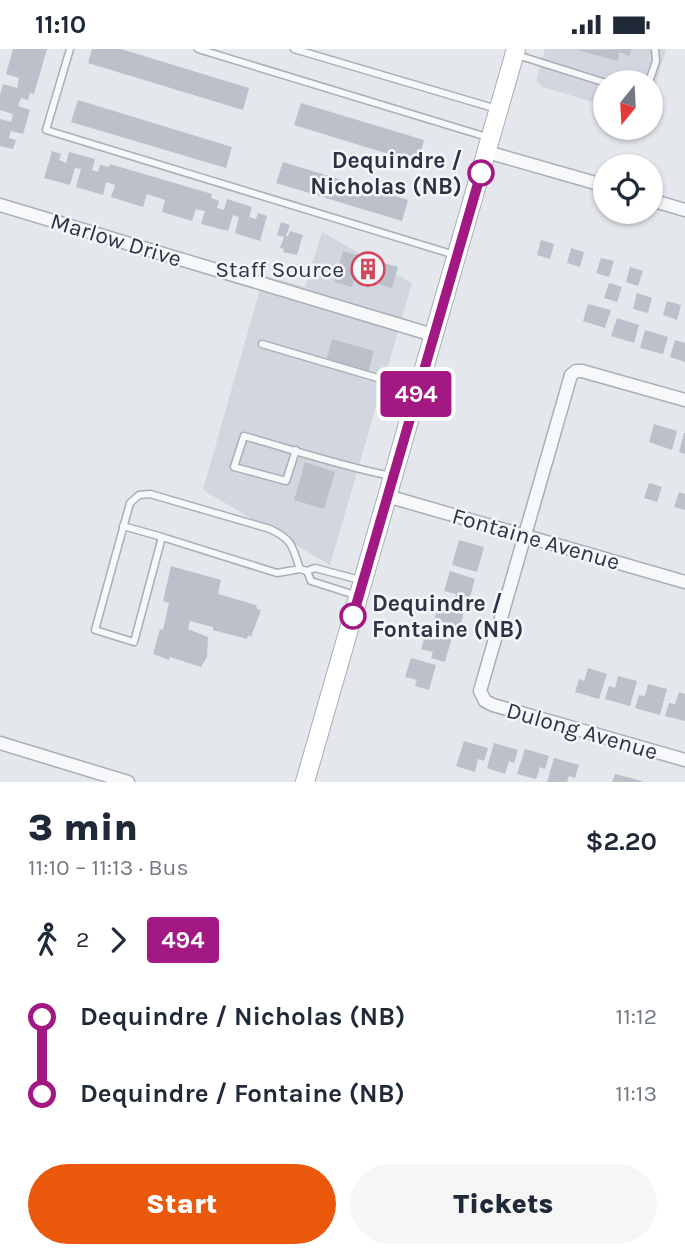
<!DOCTYPE html>
<html lang="en">
<head>
<meta charset="utf-8">
<style>
	:root { --surface:#fff; --page:#f6f6f7; --text:#1f2937; --muted:#747a83; --accent:#ea580c }
	body { margin:0; font-family:Karla,sans-serif; background:var(--page); color:var(--text); height:100vh; display:flex; flex-direction:column; font-size:26px; white-space:nowrap }
	* { box-sizing:border-box; margin:0 }
	p { font-size:23px; color:var(--muted) }
	.icon { flex:none; width:38px; height:38px; fill:none; stroke:currentColor; stroke-width:2; stroke-linecap:round; stroke-linejoin:round }
	.map { position:relative; height:733px; overflow:hidden }
	.details { display:flex; flex-direction:column; background:var(--surface); flex:1 }
	.details>* { flex:none }
	.badge { padding:0 14px; border-radius:5px; font-size:24px; line-height:46px }
	.needle { width:46px; rotate:198deg }
	.fabs { position:absolute; left:593px; top:21px; display:grid; gap:14px }
	.fabs a { display:grid; place-items:center; width:70px; height:70px; border-radius:50%; background:var(--surface); box-shadow:0 2px 5px #0004; font-size:35px }
	.map>.badge { position:absolute; translate:-50% -50%; box-shadow:0 0 0 4px #fff }
	.legs { display:flex; align-items:center; gap:10px; height:77px; padding:0 28px; font-size:23px }
	.legs p { margin-inline-start:auto }
	.head { display:flex; align-items:center; justify-content:space-between; height:119px; padding:0 28px }
	h1 { font-size:38px; font-weight:800; line-height:52px }
	.button { display:flex; gap:14px; margin-top:auto; padding:14px 28px }
	.button a { flex:1; height:80px; border-radius:42px; background:var(--accent); color:#fff; font-size:28px; font-weight:800; line-height:80px; text-align:center }
	.button a+a { background:var(--page); color:var(--text) }
	ul { padding:0 28px; list-style:none }
	li { display:flex; align-items:center; gap:24px; height:77px; font-size:26px }
	li i { display:grid; place-items:center; width:10px; height:100%; margin:0 9px; background:currentColor }
	li i::after { content:''; width:18px; height:18px; margin:-9px; border:5px solid; border-radius:50%; background:var(--surface) }
	li p { margin-inline-start:auto }
	li:first-child i { background:linear-gradient(#0000 50%,currentColor 0) }
	li:last-child i { background:linear-gradient(currentColor 50%,#0000 0) }
	.status { display:flex; justify-content:space-between; align-items:center; height:49px; padding:0 35px; background:var(--surface); direction:ltr }
	.status svg { height:19px; fill:currentColor }
	.map>svg:first-child { display:block }
	.built { fill:#d2d6de }
	.building { fill:#bbc0ca }
	.lines { fill:none; stroke-linecap:round; stroke-linejoin:round }
	.lane-casing { stroke:#a9aeb7; stroke-width:9 }
	.street-casing { stroke:#a9aeb7; stroke-width:15 }
	.secondary-casing { stroke:#a9aeb7; stroke-width:20 }
	.lane { stroke:#f7f8fa; stroke-width:6 }
	.street { stroke:#f7f8fa; stroke-width:12 }
	.secondary { stroke:#fff; stroke-width:18 }
	.line-1-casing { stroke:#fff; stroke-width:16 }
	.line-1 { stroke:#a31984; stroke-width:10 }
	.stop-1-dot { fill:#fff; stroke:#a31984; stroke-width:3.5 }
	.labels { text-anchor:middle; dominant-baseline:central; stroke-width:5; stroke-linejoin:round; paint-order:stroke }
	.stop-label { font-size:23px; font-weight:bold; fill:#2b3445; stroke:#f4f6f9; text-anchor:end }
	.street-label { font-size:23px; fill:#2b3445; stroke:#f4f6f9 }
	.poi-label { font-size:23px; fill:#2b3445; stroke:#f4f6f9; text-anchor:end }
</style>
</head>
<body>
<div class="status"><b>11:10</b><svg viewBox="0 0 49 12"><path d="M0 12V9h3v3zM5 12V6h3v6zM10 12V3h3v9zM15 12V0h3v12zM26 1h20v11H26zM47 4h2v5h-2z"/></svg></div>
<div class="map">
<svg width="685" height="733" viewBox="0 0 685 733">
	<rect width="100%" height="100%" fill="#e4e7ec"/>
	<!-- built -->
	<g class="built">
		<polygon points="545,0 666,0 651,53 651,33 606,33 605,57 543,38 536,32"/>
		<polygon points="322,183 412,234 330,516 203,441 264,226 305,238"/>
	</g>
	<!-- building -->
	<g class="building">
		<polygon points="13,0 47,0 34,45 30,44 28,51 21,49 18,57 30,61 23,85 11,82 9,89 16,91 13,100 0,97 0,70 11,73 13,65 0,61 0,46 3,35 17,39 19,29 6,25"/>
		<polygon points="92,0 121,0 249,39 243,61 88,14"/>
		<polygon points="631,0 630,7 619,3 618,12 577,1"/>
		<polygon points="78,51 232,98 226,119 71,73"/>
		<polygon points="301,54 424,91 418,114 294,76"/>
		<polygon points="52,102 61,105 59,111 66,114 69,103 95,110 92,121 98,123 100,116 109,118 110,115 212,145 211,149 219,152 217,159 224,161 227,150 252,158 249,168 256,170 258,164 267,167 260,192 235,184 239,168 233,166 228,182 201,175 205,162 196,160 192,172 162,163 165,151 147,145 143,158 111,148 115,136 106,133 103,146 76,138 81,120 75,119 70,136 44,129"/>
		<polygon points="283,113 408,151 402,172 276,134"/>
		<polygon points="281,173 290,176 286,187 288,187 290,182 303,186 297,206 283,203 284,200 280,199 284,188 277,186"/>
		<polygon points="541,191 554,195 550,210 537,206"/>
		<polygon points="571,199 584,203 580,218 567,214"/>
		<polygon points="343,202 398,218 392,239 355,228 352,238 334,233"/>
		<polygon points="601,209 614,212 609,228 596,224"/>
		<polygon points="630,218 643,222 638,237 626,233"/>
		<polygon points="609,234 622,238 617,253 604,249"/>
		<polygon points="637,244 652,249 648,264 633,260"/>
		<polygon points="667,252 681,256 677,271 663,266"/>
		<polygon points="588,255 611,261 605,279 583,272"/>
		<polygon points="617,269 639,276 634,294 611,287"/>
		<polygon points="645,281 668,288 663,305 640,299"/>
		<polygon points="332,290 374,302 368,324 326,312"/>
		<polygon points="675,291 685,294 685,313 670,308"/>
		<polygon points="654,375 677,382 672,401 649,393"/>
		<polygon points="684,384 685,384 685,405 679,403"/>
		<polygon points="305,413 335,423 324,460 294,451"/>
		<polygon points="649,434 662,438 657,453 644,449"/>
		<polygon points="679,443 685,445 685,461 674,458"/>
		<polygon points="459,491 484,498 477,523 452,516"/>
		<polygon points="171,517 221,531 218,545 256,556 257,560 261,561 251,588 248,586 247,590 213,581 213,578 190,572 188,580 208,588 207,608 201,618 170,608 169,611 153,605 160,580 163,581 169,554 163,552"/>
		<polygon points="450,522 475,530 468,555 454,551 456,545 444,542"/>
		<polygon points="440,552 465,559 458,584 445,580 446,574 434,571"/>
		<polygon points="427,581 452,588 445,613 431,609 433,603 421,600"/>
		<polygon points="411,609 436,616 429,641 415,637 417,631 405,628"/>
		<polygon points="588,619 607,625 599,650 575,643 579,630 584,632"/>
		<polygon points="618,627 637,632 630,657 605,650 609,637 615,639"/>
		<polygon points="648,635 667,640 660,666 635,659 639,646 645,647"/>
		<polygon points="679,643 685,645 685,672 665,667 669,654 675,655"/>
		<polygon points="464,692 488,699 484,712 478,710 475,723 456,717"/>
		<polygon points="494,694 518,701 514,714 509,712 505,725 487,719"/>
		<polygon points="525,700 549,707 545,720 540,718 536,730 517,725"/>
		<polygon points="554,709 579,716 575,729 569,727 567,733 547,733"/>
		<polygon points="615,725 642,732 642,733 612,733"/>
	</g>
	<g class="lines">
		<defs>
			<g id="lane">
				<polyline points="70,0 46,81 455,206"/>
				<polyline points="198,0 487,88"/>
				<polyline points="294,0 497,60"/>
				<polyline points="517,6 606,34"/>
				<polyline points="649,33 656,12 655,0"/>
				<polyline points="262,295 415,340"/>
				<path d="M296,401L286,432L234,418L244,387C293,401 341,417 391,427"/>
				<polyline points="123,477 162,488"/>
				<path d="M300,520C292,497 293,491 270,480L150,445L139,446L130,454L95,581L134,593L162,488L277,524L300,520L307,522L315,519L360,531"/>
				<polyline points="307,522 311,532 355,546"/>
			</g>
			<g id="street">
				<polyline points="487,103 606,137"/>
				<polyline points="651,151 685,161"/>
				<polyline points="0,156 433,286"/>
				<polyline points="685,351 582,322 576,322 571,326 480,642 485,652 493,656 685,711"/>
				<polyline points="387,447 685,533"/>
				<polyline points="0,694 128,733"/>
			</g>
			<polyline id="secondary" points="305,733 516,0"/>
		</defs>
		<!-- lane casing -->
		<use href="#lane" class="lane-casing"/>
		<!-- street casing -->
		<use href="#street" class="street-casing"/>
		<!-- secondary casing -->
		<use href="#secondary" class="secondary-casing"/>
		<!-- lane -->
		<use href="#lane" class="lane"/>
		<!-- street -->
		<use href="#street" class="street"/>
		<!-- secondary -->
		<use href="#secondary" class="secondary"/>
	</g>
	<g class="lines">
		<defs>
			<polyline id="line-1" points="353,567 481,124"/>
		</defs>
		<!-- line-1 casing -->
		<use href="#line-1" class="line-1-casing"/>
		<!-- line-1 -->
		<use href="#line-1" class="line-1"/>
	</g>
	<!-- icons -->
	<defs>
		<symbol id="building-ring" viewBox="-11 -11 22 22"><circle r="9.5" fill="#f4f6f9" stroke="#d1495b" stroke-width="1.5"/><path d="M-4-6H4V6H1V3H-1V6H-4ZM-2.5-4.3h1.7v1.8h-1.7ZM.8-4.3h1.7v1.8H.8ZM-2.5-1h1.7V.8h-1.7ZM.8-1h1.7V.8H.8Z" fill="#d1495b"/></symbol>
	</defs>
	<g fill-rule="evenodd">
		<use href="#building-ring" x="349" y="201" width="38" height="38"/>
	</g>
	<!-- markers -->
	<g class="stop-1-dot">
		<circle cx="481" cy="124" r="12"/>
		<circle cx="353" cy="567" r="12"/>
	</g>
	<g class="labels">
		<!-- stop labels -->
		<g class="stop-label">
			<text x="462" y="111">Dequindre /<tspan x="462" dy="26">Nicholas (NB)</tspan></text>
			<text x="372" y="554" text-anchor="start">Dequindre /<tspan x="372" dy="26">Fontaine (NB)</tspan></text>
		</g>
		<!-- street labels -->
		<g class="street-label">
			<text transform="translate(116 191) rotate(17)">Marlow Drive</text>
			<text transform="translate(536 490) rotate(16)">Fontaine Avenue</text>
			<text transform="translate(582 682) rotate(16)">Dulong Avenue</text>
		</g>
		<!-- poi labels -->
		<g class="poi-label">
			<text x="344" y="220">Staff Source</text>
		</g>
	</g>
</svg>
<div class="fabs">
<a><svg class="needle" viewBox="-14 -14 28 28"><path d="M0-13l5 13h-10z" fill="#e53935"/><path d="M0 13l5-13h-10z" fill="#747a83"/></svg></a>
<a><svg class="icon" aria-label="locate" viewBox="0 0 24 24"><circle cx="12" cy="12" r="6"/><path d="M12 2v4M12 18v4M2 12h4M18 12h4"/></svg></a>
</div>
<b class="badge" style="left:416px;top:345px;background:#a31984;color:#fff">494</b>
</div>
<section class="details">
<div class="head"><div><h1>3 min</h1><p>11:10 – 11:13 · Bus</p></div><b>$2.20</b></div>
<div class="legs"><svg class="icon" aria-label="walk" viewBox="0 0 24 24"><circle cx="13" cy="4" r="2"/><path d="M13 8l-2 6 4 7M11 14l-3 7M7 12l3-4h3l4 4"/></svg>2<svg class="icon" aria-label="forward" viewBox="0 0 24 24"><path d="M9 5l7 7-7 7"/></svg><b class="badge" style="background:#a31984;color:#fff">494</b></div>
<ul>
<li><i style="color:#a31984"></i><b>Dequindre / Nicholas (NB)</b><p>11:12</p></li>
<li><i style="color:#a31984"></i><b>Dequindre / Fontaine (NB)</b><p>11:13</p></li>
</ul>
<div class="button"><a>Start</a><a>Tickets</a></div>
</section>
</body>
</html>
